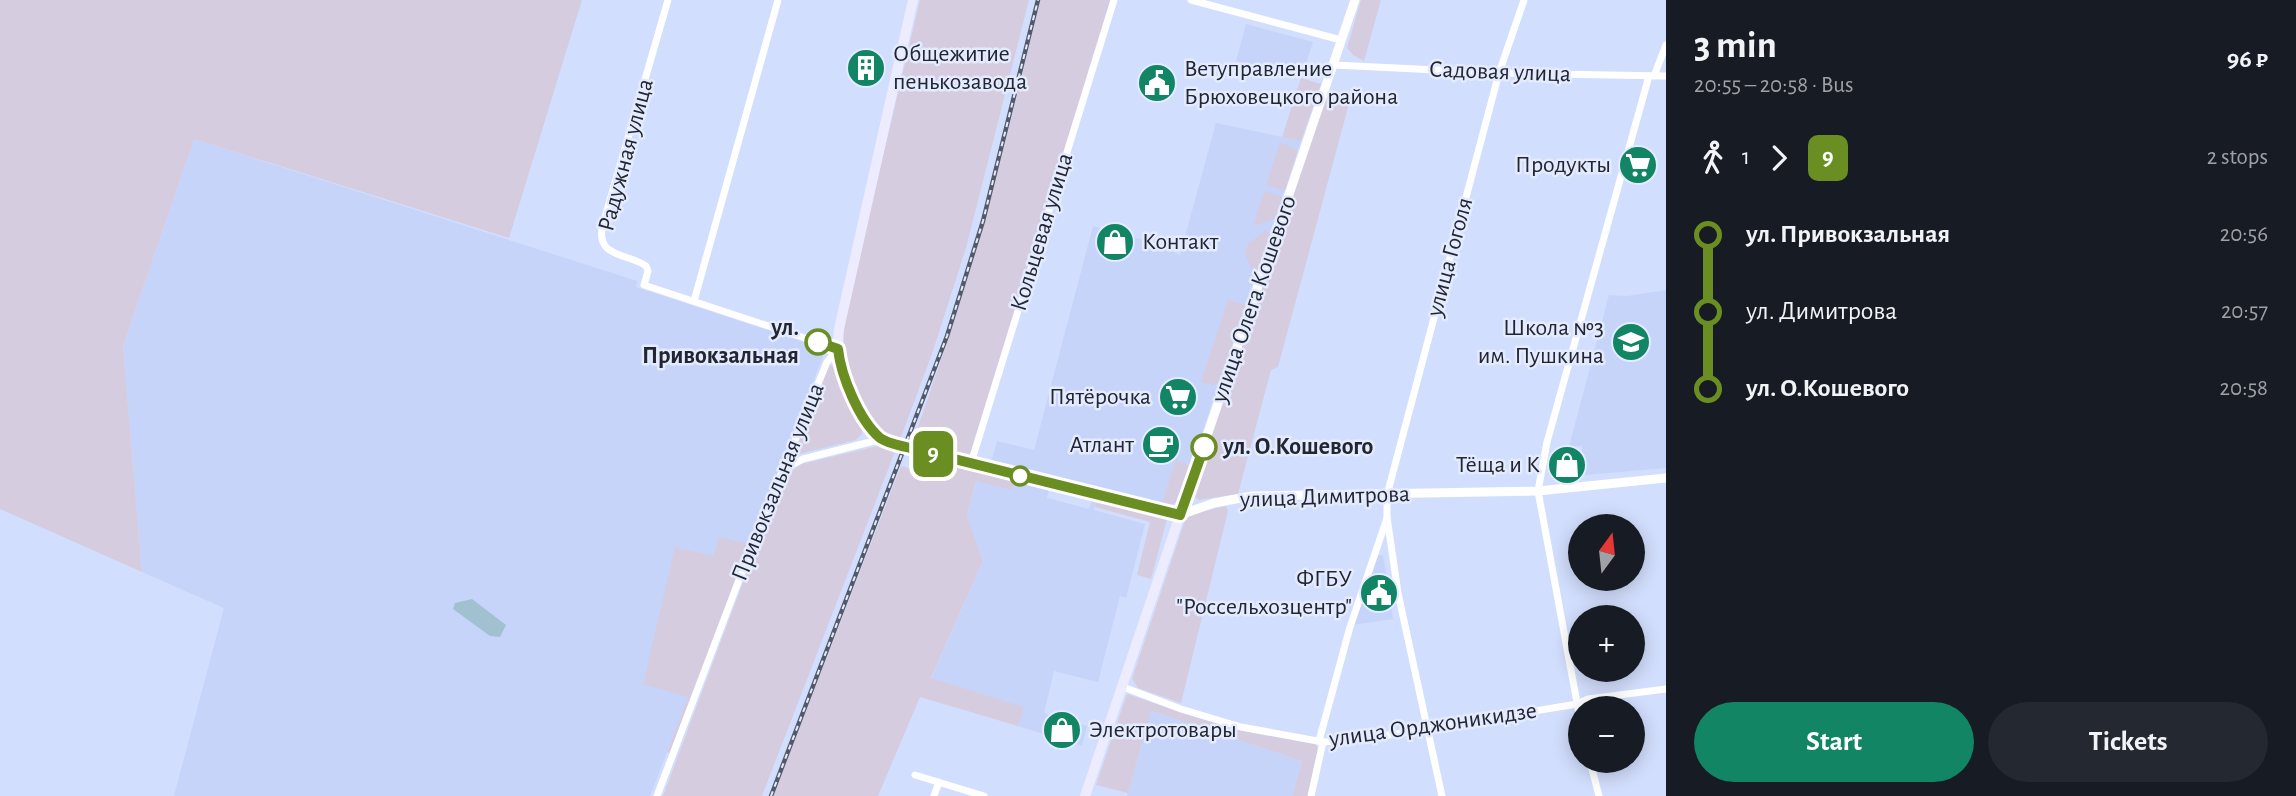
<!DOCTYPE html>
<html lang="en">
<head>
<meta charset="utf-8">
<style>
	:root { --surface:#171b24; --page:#242831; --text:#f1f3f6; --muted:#9ea1a6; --accent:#128564 }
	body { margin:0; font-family:"Alegreya Sans",sans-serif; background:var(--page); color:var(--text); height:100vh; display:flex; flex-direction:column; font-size:26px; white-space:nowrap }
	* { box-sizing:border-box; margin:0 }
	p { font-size:23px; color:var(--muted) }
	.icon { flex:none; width:38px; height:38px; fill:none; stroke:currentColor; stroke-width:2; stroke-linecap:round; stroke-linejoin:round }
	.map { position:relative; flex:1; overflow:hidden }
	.details { display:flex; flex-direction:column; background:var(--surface); width:630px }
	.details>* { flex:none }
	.badge { padding:0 14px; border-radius:10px; font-size:24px; line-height:46px }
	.needle { width:46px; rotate:15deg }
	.buttons { position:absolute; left:1568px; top:514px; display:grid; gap:14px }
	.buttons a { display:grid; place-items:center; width:77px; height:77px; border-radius:50%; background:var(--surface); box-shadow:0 4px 18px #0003; font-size:35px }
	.map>.badge { position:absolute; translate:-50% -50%; box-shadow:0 0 0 4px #fff }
	.legs { display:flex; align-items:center; gap:10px; height:77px; padding:0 28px; font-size:23px }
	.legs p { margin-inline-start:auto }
	.head { display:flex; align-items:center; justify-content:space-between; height:119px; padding:0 28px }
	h1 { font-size:38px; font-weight:700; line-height:52px }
	.cta { display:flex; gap:14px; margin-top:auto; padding:14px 28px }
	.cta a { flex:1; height:80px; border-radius:42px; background:var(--accent); color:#fff; font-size:28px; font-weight:700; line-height:80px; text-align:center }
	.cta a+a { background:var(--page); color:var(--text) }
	ul { padding:0 28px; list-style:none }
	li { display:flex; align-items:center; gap:24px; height:77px; font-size:26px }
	li i { display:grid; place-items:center; width:10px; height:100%; margin:0 9px; background:currentColor }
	li i::after { content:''; width:18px; height:18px; margin:-9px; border:5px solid; border-radius:50%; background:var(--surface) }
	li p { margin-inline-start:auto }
	li:first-child i { background:linear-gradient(#0000 50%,currentColor 0) }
	li:last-child i { background:linear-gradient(currentColor 50%,#0000 0) }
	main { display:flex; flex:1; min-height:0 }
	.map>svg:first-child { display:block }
	.built { fill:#c6d4fa }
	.green { fill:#d6ccdf }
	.water { fill:#a1c1d1 }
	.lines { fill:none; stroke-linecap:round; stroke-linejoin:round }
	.minor { stroke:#fff; stroke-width:7 }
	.tertiary { stroke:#fff; stroke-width:9 }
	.secondary { stroke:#edebfe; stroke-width:10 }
	.rail-casing { stroke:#525969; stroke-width:4.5 }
	.rail { stroke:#e4ebfe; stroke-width:2; stroke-dasharray:5; stroke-linecap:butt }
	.line-1-casing { stroke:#fff; stroke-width:16 }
	.line-1 { stroke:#6b8e23; stroke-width:10 }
	.stop-1-dot { fill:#fff; stroke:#6b8e23; stroke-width:3.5 }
	.labels { text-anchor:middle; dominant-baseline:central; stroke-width:5; stroke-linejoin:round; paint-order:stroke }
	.poi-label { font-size:24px; fill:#212631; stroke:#e4ebfe; text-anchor:end }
	.street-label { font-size:24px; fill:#212631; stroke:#e4ebfe }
	.stop-label { font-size:24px; font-weight:bold; fill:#212631; stroke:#e4ebfe; text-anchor:end }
</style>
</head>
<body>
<main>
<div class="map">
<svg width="1666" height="796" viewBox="0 0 1666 796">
	<rect width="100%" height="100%" fill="#d2defd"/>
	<!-- built -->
	<g class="built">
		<polygon points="1246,24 1313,42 1301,78 1236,61"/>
		<polygon points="1216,123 1301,141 1179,501 1169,506 991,462 997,441 1034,450 1093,226 1172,248 1171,251 1180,255"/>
		<polygon points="194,139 637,281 636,287 826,349 749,544 691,698 688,698 650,796 174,796 224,608 142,572 123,346"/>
		<polygon points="1666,290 1666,468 1585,475 1582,446 1569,447 1609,295 1627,296"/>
		<polygon points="979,471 1049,489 1047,498 1089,509 1092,500 1096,501 1094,510 1145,524 1126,598 1120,596 1098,682 1054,671 1044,713 1087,726 1082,746 1018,726 1023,707 931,679 983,561 967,515"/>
		<polygon points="1383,555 1393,619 1353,625 1374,556"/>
		<polygon points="1151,711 1302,761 1292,796 1127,796"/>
	</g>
	<!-- green -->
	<g class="green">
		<polygon points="0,0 582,0 509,238 194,139 123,346 142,572 0,509"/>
		<path d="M920,0H1029L966,248L933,351L900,440C870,428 850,391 843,361C841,348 844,334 844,321Z"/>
		<path d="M1040,0H1111L970,457L912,443C966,296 1005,152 1040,0Z"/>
		<polygon points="1361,0 1381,0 1364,61 1353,55 1347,48"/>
		<polygon points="1301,78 1321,84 1301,141 1282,137"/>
		<polygon points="1327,95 1350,100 1278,367 1271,370 1238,494 1199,500 1196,498 1193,492"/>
		<polygon points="1280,142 1298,150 1285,191 1266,185"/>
		<polygon points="1264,191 1283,197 1275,219 1253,226"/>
		<polygon points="1266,230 1271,234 1255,276 1245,254 1248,244"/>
		<polygon points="1228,300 1246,305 1220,383 1213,385 1201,382"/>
		<polygon points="829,365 835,366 837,368 863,425 862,434 856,440 799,454 797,445"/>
		<polygon points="882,445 896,449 762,796 663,796 760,537 787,475 801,464"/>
		<polygon points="930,459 1015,480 1012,490 976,481 967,515 983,561 931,678 1024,707 1018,726 920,697 878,796 773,796 901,466 918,471"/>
		<polygon points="1176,459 1191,467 1179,501 1169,506 1162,504"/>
		<polygon points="1096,501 1167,519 1151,579 1137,575 1150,522 1095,507"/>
		<polygon points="1226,506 1228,511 1181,703 1138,688 1132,679 1185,520 1192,514"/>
		<polygon points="719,537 749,544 670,753 667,752 688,697 643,684 675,547 714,556"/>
		<polygon points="1127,694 1201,719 1257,734 1315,743 1318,749 1308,796 1292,796 1302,761 1151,711 1128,793 1096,785"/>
	</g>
	<!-- water -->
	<polygon class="water" points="472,599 506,625 500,637 490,636 453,609 455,603"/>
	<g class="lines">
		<!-- minor -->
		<g class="minor">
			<polyline points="1191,0 1341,40"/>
			<polyline points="1334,65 1499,73 1666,76"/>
			<polyline points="1654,76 1666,45"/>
			<polyline points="694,301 778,0"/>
			<polyline points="971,463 1114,0"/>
			<polyline points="785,468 803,459 882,439"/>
			<polyline points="1123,687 1181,709 1241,727 1323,742 1365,739 1577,704 1588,699 1666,689"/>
			<polyline points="1580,719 1538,491 1547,442 1649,76"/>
			<polyline points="1319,741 1350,627 1387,518"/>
			<polyline points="1590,761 1599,796"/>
			<polyline points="915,775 984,796"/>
			<path d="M657,796L753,543L827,362L838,349L644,285L648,271L646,266C628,253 594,258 603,224L668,0"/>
			<polyline points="934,796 939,782"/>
			<polyline points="1311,796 1323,742"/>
			<polyline points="1442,796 1398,593 1387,517 1387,495 1499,73 1524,0"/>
		</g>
		<!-- tertiary -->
		<g class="tertiary">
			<polyline points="1180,515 1355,0"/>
			<polyline points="1180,515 1214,503 1252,496 1538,491 1666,478"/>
		</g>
		<!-- secondary -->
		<path class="secondary" d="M913,0L839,329C835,361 854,417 880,438C887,443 898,445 906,447L1180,515L1085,796"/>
		<defs>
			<polyline id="rail" points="771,796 947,336 983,221 1038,0"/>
		</defs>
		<!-- rail casing -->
		<use href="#rail" class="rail-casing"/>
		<!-- rail -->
		<use href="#rail" class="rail"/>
	</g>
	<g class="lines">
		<defs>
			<path id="line-1" d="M818,342L838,349C841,376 859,420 880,438C887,443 898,445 906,447L1180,515L1204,447"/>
		</defs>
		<!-- line-1 casing -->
		<use href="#line-1" class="line-1-casing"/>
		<!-- line-1 -->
		<use href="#line-1" class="line-1"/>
	</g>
	<!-- icons -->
	<defs>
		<symbol id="building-disc" viewBox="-11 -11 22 22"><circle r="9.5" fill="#128564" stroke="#e4ebfe"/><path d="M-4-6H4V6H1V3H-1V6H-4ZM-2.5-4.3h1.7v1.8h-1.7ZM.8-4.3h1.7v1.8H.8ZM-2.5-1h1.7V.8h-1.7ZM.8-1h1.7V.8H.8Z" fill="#fff"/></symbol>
		<symbol id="civic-disc" viewBox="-11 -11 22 22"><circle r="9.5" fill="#128564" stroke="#e4ebfe"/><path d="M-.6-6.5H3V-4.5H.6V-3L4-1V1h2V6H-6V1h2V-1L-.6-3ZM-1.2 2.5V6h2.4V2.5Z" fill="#fff"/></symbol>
		<symbol id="supermarket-disc" viewBox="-11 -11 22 22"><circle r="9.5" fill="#128564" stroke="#e4ebfe"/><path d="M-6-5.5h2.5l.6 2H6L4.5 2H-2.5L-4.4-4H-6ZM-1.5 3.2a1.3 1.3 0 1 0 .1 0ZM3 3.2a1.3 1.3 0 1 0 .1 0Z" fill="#fff"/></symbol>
		<symbol id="shop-disc" viewBox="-11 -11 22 22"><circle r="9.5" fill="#128564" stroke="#e4ebfe"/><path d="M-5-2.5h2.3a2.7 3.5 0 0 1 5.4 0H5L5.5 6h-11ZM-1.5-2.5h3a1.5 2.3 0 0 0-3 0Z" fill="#fff"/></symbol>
		<symbol id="school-disc" viewBox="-11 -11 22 22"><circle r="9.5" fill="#128564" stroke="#e4ebfe"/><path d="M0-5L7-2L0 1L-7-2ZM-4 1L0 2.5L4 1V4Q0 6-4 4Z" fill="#fff"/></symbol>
		<symbol id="cafe-disc" viewBox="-11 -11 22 22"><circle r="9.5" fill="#128564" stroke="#e4ebfe"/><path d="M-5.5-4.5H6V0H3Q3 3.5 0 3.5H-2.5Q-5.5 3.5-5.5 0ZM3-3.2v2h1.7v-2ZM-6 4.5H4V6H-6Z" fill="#fff"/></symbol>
	</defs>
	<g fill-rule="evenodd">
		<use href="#building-disc" x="844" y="46" width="44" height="44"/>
		<use href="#civic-disc" x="1135" y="61" width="44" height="44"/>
		<use href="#supermarket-disc" x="1616" y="143" width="44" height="44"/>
		<use href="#shop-disc" x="1093" y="220" width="44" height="44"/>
		<use href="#school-disc" x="1609" y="320" width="44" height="44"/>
		<use href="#supermarket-disc" x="1156" y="375" width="44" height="44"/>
		<use href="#cafe-disc" x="1139" y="423" width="44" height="44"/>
		<use href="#shop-disc" x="1545" y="443" width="44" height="44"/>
		<use href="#civic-disc" x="1357" y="571" width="44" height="44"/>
		<use href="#shop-disc" x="1040" y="708" width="44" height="44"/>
	</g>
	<!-- markers -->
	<g class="stop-1-dot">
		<circle cx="818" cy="342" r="12"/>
		<circle cx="1204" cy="447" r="12"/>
		<circle cx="1020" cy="476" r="9"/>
	</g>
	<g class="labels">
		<!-- poi labels -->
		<g class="poi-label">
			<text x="893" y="54" text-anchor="start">Общежитие<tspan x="893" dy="28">пенькозавода</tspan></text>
			<text x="1184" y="69" text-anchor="start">Ветуправление<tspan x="1184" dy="28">Брюховецкого района</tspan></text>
			<text x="1611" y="165">Продукты</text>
			<text x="1142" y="242" text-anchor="start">Контакт</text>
			<text x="1604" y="328">Школа №3<tspan x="1604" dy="28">им. Пушкина</tspan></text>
			<text x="1151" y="397">Пятёрочка</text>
			<text x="1134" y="445">Атлант</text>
			<text x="1540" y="465">Тёща и К</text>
			<text x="1352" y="579">ФГБУ<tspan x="1352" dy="28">"Россельхозцентр"</tspan></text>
			<text x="1089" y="730" text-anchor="start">Электротовары</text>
		</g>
		<!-- street labels -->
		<g class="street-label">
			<text transform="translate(1500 72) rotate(2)">Садовая улица</text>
			<text transform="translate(626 155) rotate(-75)">Радужная улица</text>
			<text transform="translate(1042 232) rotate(-73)">Кольцевая улица</text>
			<text transform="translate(1450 257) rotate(-75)">улица Гоголя</text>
			<text transform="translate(1254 299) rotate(-71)">улица Олега Кошевого</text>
			<text transform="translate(778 482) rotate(-68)">Привокзальная улица</text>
			<text transform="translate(1325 497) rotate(-2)">улица Димитрова</text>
			<text transform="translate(1433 725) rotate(-8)">улица Орджоникидзе</text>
		</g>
		<!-- stop labels -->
		<g class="stop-label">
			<text x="799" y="328">ул.<tspan x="799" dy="28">Привокзальная</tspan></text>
			<text x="1223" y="447" text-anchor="start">ул. О.Кошевого</text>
		</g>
	</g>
</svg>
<div class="buttons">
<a><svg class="needle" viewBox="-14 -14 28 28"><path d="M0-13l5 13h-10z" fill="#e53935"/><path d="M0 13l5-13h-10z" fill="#9ea1a6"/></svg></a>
<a>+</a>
<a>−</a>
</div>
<b class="badge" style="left:933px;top:454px;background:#6b8e23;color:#fff">9</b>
</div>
<section class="details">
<div class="head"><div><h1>3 min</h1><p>20:55 – 20:58 · Bus</p></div><b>96 ₽</b></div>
<div class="legs"><svg class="icon" aria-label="walk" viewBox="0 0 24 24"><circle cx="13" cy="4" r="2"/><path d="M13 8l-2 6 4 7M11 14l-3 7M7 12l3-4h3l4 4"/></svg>1<svg class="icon" aria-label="forward" viewBox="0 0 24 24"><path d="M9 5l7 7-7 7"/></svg><b class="badge" style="background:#6b8e23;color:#fff">9</b><p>2 stops</p></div>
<ul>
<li><i style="color:#6b8e23"></i><b>ул. Привокзальная</b><p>20:56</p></li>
<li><i style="color:#6b8e23"></i><span>ул. Димитрова</span><p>20:57</p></li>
<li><i style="color:#6b8e23"></i><b>ул. О.Кошевого</b><p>20:58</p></li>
</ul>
<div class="cta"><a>Start</a><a>Tickets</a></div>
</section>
</main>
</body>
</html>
